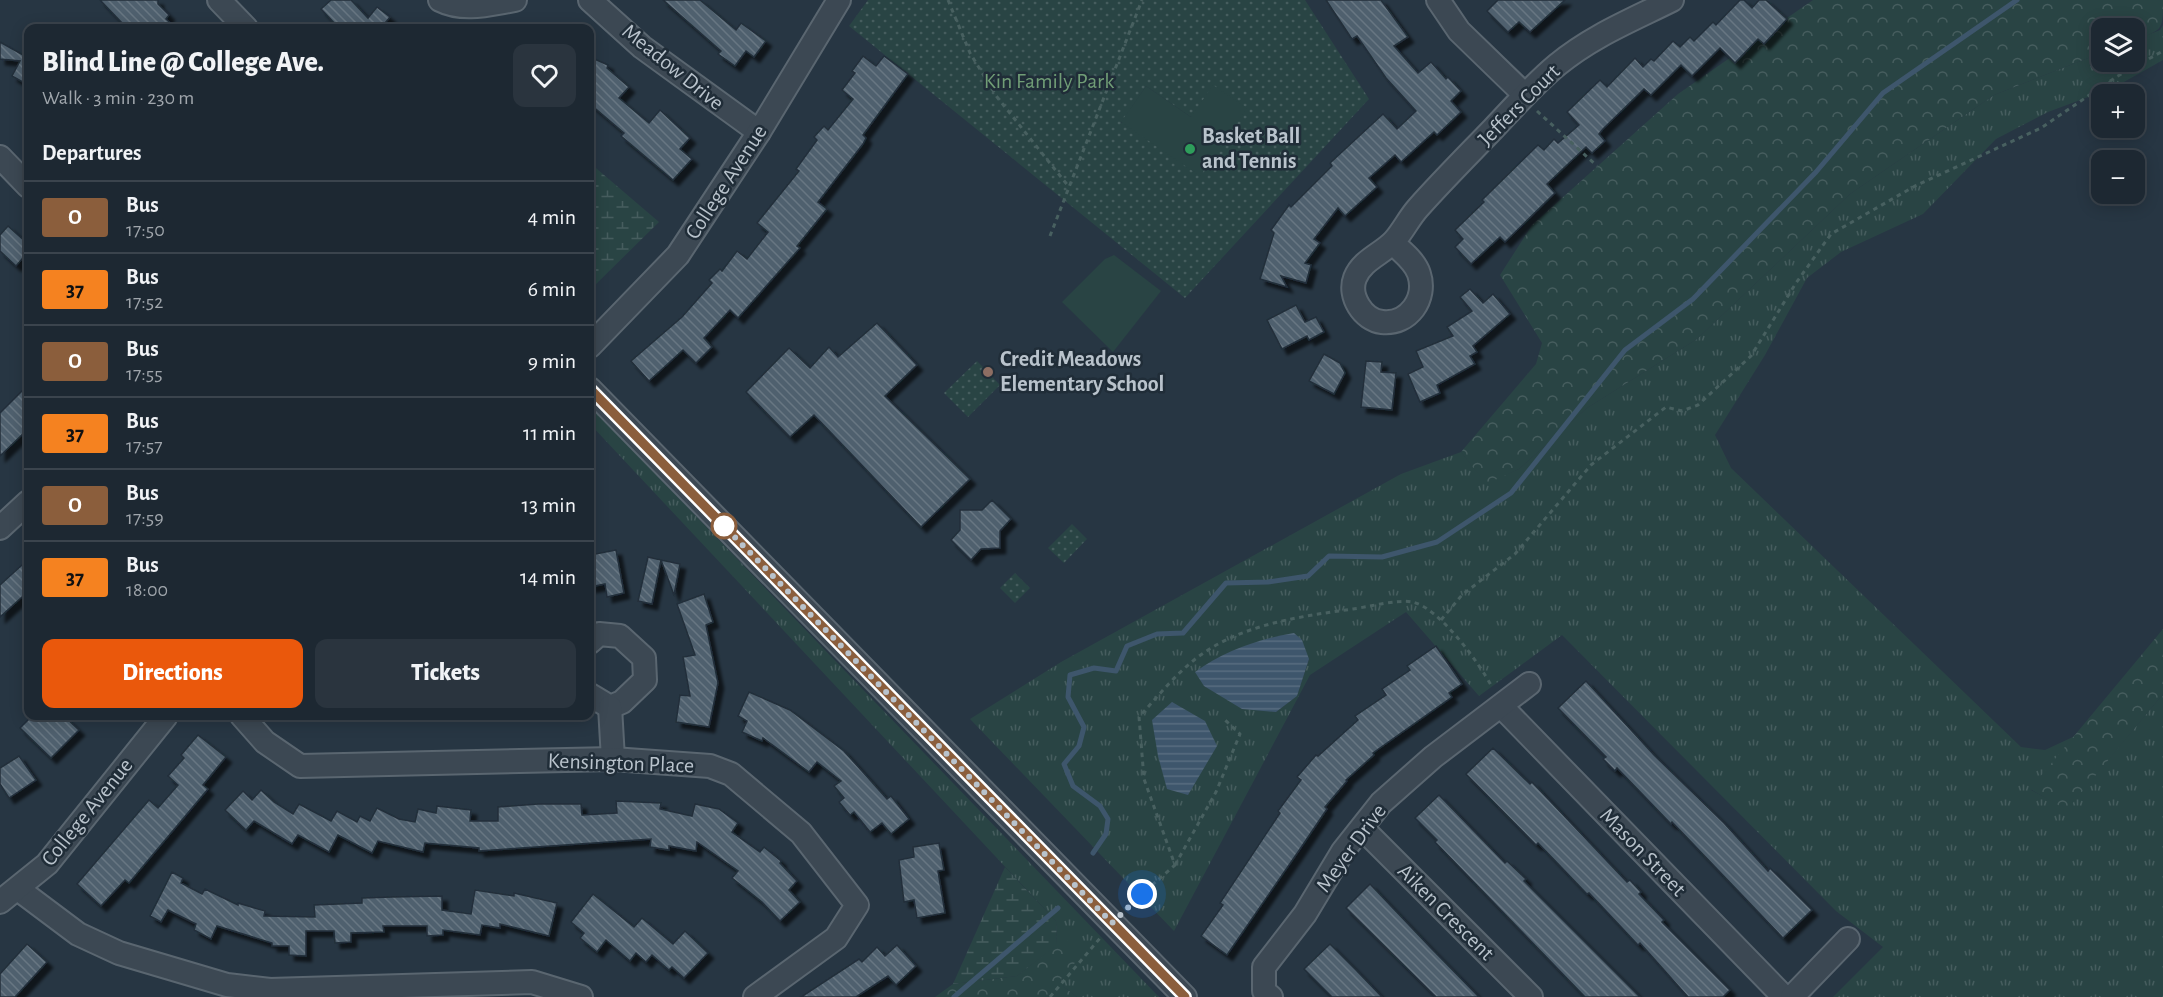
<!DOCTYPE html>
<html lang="en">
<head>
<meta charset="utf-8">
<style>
	:root { --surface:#1d2832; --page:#2a343e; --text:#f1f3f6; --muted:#a0a6ac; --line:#3b444d; --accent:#ea580c }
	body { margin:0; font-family:"Alegreya Sans",sans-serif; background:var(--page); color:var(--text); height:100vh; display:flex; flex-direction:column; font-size:22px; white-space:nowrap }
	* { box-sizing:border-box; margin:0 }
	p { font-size:20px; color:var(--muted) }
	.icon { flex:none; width:33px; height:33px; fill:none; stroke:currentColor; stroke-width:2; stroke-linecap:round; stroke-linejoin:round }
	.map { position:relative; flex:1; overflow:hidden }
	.sheet { position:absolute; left:24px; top:24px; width:570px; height:696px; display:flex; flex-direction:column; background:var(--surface); border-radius:12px; box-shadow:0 3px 15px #0003,0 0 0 2px var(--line) }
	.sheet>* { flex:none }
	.badge { padding:0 12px; border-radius:4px; font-size:21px; line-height:39px }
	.buttons { position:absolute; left:2091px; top:18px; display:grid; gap:12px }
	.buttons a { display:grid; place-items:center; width:54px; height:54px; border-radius:12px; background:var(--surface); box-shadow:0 3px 15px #0003,0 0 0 2px var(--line); font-size:30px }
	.you { position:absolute; width:30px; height:30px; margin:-15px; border:4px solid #fff; border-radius:50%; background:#1a73e8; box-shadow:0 0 0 9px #1a73e833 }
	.map>.badge { position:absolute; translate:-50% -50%; box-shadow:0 0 0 3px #fff }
	h2 { padding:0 18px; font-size:22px; line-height:54px }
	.round { display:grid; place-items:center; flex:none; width:63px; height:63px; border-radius:12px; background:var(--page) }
	.overview { display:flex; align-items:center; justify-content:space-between; height:102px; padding:0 18px }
	h1 { font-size:28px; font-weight:800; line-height:45px }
	.primary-button { display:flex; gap:12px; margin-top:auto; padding:12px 18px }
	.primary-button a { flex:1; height:69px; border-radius:12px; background:var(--accent); color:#fff; font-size:24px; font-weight:800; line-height:69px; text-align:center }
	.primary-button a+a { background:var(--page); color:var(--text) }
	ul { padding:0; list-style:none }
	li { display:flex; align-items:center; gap:18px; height:72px; padding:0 18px; border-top:2px solid var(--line) }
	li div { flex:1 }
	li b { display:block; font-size:22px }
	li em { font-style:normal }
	li .badge { min-width:66px; font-weight:700; text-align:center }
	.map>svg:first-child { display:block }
	.grass { fill:url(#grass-tufts); fill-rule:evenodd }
	.forest { fill:url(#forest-crowns) }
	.wetland { fill:url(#wetland-marsh) }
	.park { fill:url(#park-dots); fill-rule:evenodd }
	.pitch { fill:#294444 }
	.water { fill:url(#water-rules) }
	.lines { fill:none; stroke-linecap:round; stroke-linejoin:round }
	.stream { stroke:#3e566c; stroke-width:5 }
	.building { fill:url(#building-back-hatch); stroke:#222f3a; stroke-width:1.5; filter:url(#shadow) }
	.minor-casing { stroke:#5a6670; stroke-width:26 }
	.path { stroke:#486060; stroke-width:3; stroke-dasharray:4.5 4.5; stroke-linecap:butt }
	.minor { stroke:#3c4853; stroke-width:22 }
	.line-casing { stroke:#fff; stroke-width:14 }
	.line { stroke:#8b5e3c; stroke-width:9 }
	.walk { stroke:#b9c3cc; stroke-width:6; stroke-dasharray:0 10.8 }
	.leisure-dot { fill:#2e9e5b; stroke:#202d38; stroke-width:2 }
	.education-dot { fill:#8d6e63; stroke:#202d38; stroke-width:2 }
	.stop-dot { fill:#fff; stroke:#8b5e3c; stroke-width:3 }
	.labels { text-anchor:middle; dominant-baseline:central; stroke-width:5; stroke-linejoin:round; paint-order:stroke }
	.street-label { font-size:22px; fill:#b9c3cc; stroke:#202d38 }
	.park-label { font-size:22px; fill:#709d76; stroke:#202d38 }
	.poi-label { font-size:22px; font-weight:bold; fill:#b9c3cc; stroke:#202d38; text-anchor:start }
</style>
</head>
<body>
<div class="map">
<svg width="2163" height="997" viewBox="0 0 2163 997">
	<defs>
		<pattern id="grass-tufts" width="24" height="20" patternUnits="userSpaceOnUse" patternTransform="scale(1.5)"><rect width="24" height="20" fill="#294444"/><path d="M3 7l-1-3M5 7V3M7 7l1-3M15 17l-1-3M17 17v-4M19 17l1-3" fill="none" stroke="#465d5e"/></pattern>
		<pattern id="forest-crowns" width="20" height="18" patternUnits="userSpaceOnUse" patternTransform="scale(1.5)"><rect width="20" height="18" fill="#294444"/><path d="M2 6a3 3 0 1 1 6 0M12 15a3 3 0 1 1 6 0" fill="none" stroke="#465d5e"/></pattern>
		<pattern id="wetland-marsh" width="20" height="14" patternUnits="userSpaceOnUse" patternTransform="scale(1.5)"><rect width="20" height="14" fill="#294444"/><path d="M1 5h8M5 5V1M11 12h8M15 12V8" fill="none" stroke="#465d5e"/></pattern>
		<pattern id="park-dots" width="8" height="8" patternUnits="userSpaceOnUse" patternTransform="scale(1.5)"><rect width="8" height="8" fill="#294444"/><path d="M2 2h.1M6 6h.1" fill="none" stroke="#465d5e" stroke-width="1.8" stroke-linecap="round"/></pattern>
		<pattern id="water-rules" width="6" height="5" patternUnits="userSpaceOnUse" patternTransform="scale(1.5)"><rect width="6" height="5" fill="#3e566c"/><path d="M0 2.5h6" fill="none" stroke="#586d80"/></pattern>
		<pattern id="building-back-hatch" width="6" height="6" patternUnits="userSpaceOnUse" patternTransform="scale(1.5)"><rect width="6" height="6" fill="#50616e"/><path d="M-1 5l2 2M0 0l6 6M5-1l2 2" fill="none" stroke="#677682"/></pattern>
		<filter id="shadow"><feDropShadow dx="5.5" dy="5.5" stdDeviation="1.5" flood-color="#0009"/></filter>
	</defs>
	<rect width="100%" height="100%" fill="#273643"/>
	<!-- grass -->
	<g class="grass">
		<path d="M2163,25V60L2115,87L2048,112L1996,139L1923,214L1841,252L1807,278L1765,355L1715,435L1731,468L2021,747L2045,750L2075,736L2031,790L2067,809L2163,694V997H1833L1883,947L1836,911L1562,635L1479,696L1406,612L1310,675L1174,931L970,719L1061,662L1401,474L1461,452L1486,483L1519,469L1587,408L1697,339L1850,194L1994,95L2101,53L2102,62H2134L2135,40L2160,30ZM1309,659L1297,696L1276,712L1221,695L1204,686Z"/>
		<polygon points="590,406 1159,997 1077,997 1064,987 1061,979 1065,939 1057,945 1056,921 590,424"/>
	</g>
	<!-- forest -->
	<g class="forest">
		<path d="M1813,0H2163C2163,31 2163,29 2135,40L2134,28H2102L2101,53L1994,95L1850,194L1697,339L1587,408L1519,469L1486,484L1461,452L1536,364L1542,343L1500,275L1532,225L1678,94Z"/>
		<polygon points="2163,629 2163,694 2067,810 2030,789"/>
		<polygon points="1065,938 1080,957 1061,979 1064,987 1077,997 935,997 953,984 1017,976"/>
	</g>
	<!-- wetland -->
	<g class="wetland">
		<polygon points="590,163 659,222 590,290"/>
		<polygon points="1005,867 1056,921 1057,945 1017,976 953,984"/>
	</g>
	<!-- park -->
	<g class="park">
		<path d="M868,0H1305L1369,99L1185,298L849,26ZM1146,86L1191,117L1121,123Z"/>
		<polygon points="977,361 1000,385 968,417 944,393"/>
		<polygon points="1072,524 1087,539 1064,563 1048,548"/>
		<polygon points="1015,573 1030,588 1015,603 1000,588"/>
	</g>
	<!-- pitch -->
	<g class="pitch">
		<polygon points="1213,85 1247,108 1200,176 1121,122 1146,86 1191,117"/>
		<polygon points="1114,255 1161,291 1113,352 1062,302 1105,259"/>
	</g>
	<!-- water -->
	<g class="water">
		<path d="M1294,633L1302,640L1309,659L1297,696L1276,712L1242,709L1204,686L1195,672C1224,651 1259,639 1294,633Z"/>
		<polygon points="1172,702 1205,721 1217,746 1188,795 1167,789 1158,756 1152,720"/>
	</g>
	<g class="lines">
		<!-- stream -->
		<g class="stream">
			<polyline points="1093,853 1106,834 1108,819 1100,806 1073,786 1064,764 1079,746 1084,727 1068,697 1070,675 1094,668 1116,671 1127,646 1157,634 1183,633 1226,583 1268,582 1308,576 1329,556 1382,557 1437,542 1511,493 1625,350 1693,299 1816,172 1883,93 2017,0"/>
			<polyline points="954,997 1058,908"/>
		</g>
	</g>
	<!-- building -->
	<g class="building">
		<polygon points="100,0 158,0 158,4 169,15 166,19 176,28 127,28"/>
		<polygon points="331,0 351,0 368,18 377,7 390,17 381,28 339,28 321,9"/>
		<polygon points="663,0 700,0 736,30 741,23 766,41 754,57 746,51 735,66 718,54 721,51"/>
		<polygon points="1326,0 1381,0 1408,37 1394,46 1418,73 1431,62 1446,79 1448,77 1461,91 1451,101 1461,112 1437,135 1434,132 1401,162 1395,155 1369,178 1377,187 1345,216 1338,208 1314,239 1320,243 1305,263 1311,265 1306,283 1281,276 1287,287 1260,279 1274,233 1271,230 1289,205 1291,207 1332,166 1330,163 1383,114 1397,129 1416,111 1386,78 1357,36 1352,39"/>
		<polygon points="1498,0 1565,0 1530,32 1519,22 1508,32 1487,11"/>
		<polygon points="1740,0 1744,0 1752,8 1759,0 1766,0 1787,19 1764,44 1758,39 1735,63 1720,48 1692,76 1681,65 1651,95 1644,89 1603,129 1599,134 1605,141 1592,153 1586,147 1547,184 1555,193 1505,242 1500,237 1471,264 1455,247 1463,239 1455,230 1484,202 1482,200 1538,145 1544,150 1554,139 1558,143 1579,125 1567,112 1600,80 1607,87 1635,58 1643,67 1651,59 1654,61 1673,41 1680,47 1690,37 1694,41 1713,22 1716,25"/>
		<polygon points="0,42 23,55 28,46 28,85 12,76 20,61 0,59"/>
		<polygon points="863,56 876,66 884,56 908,74 863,135 866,138 863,144 818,202 827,209 797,246 800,248 738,318 730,310 704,338 712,347 696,363 683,350 649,381 631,361 682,317 712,283 709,280 720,269 722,271 737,251 747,259 768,232 757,223 799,171 796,169 817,140 814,137 824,126 828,130 853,99 842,90 855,73 852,71"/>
		<polygon points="590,57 608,65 607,68 629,87 619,98 649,123 660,110 690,138 680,149 692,159 673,180 621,136 624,133 590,104"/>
		<polygon points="8,226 28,244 28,252 16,266 0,251 0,235"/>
		<polygon points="1470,289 1483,303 1493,294 1510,314 1473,346 1477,352 1470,356 1475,364 1437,385 1440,393 1420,402 1408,374 1423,367 1416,351 1453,336 1447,327 1472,311 1460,297"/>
		<polygon points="1296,305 1305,322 1316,317 1324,332 1309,340 1307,336 1282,349 1267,320"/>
		<polygon points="877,323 917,365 885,396 970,479 921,527 814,415 790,437 746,392 789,348 810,368 829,347 838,357"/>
		<polygon points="1324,354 1340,363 1345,373 1334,394 1309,381"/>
		<polygon points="1366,361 1382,362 1381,372 1396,373 1392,410 1361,407"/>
		<polygon points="28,385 28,429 0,456 0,413"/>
		<polygon points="992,500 1011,519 1000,531 1000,548 981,549 971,560 951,540 960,530 960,510 982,510"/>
		<polygon points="616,550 624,593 607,597 605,584 590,587 590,555"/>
		<polygon points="648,557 661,560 652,604 638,601"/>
		<polygon points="661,560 680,564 674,595"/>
		<polygon points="22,565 28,573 28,604 22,597 0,617 0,585"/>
		<polygon points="704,594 713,622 706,625 718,683 709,727 676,722 680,695 690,696 683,657 695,655 677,604"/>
		<polygon points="1436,646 1462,684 1449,693 1452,697 1373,753 1374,755 1346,780 1347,781 1325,807 1327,809 1298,852 1227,955 1201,936 1223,905 1220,903 1280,813 1278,811 1301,780 1297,777 1316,755 1318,756 1358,720 1355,716 1386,695 1382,689 1410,670 1407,666"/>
		<polygon points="1586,681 1654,755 1724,823 1768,871 1770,868 1812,910 1783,938 1672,822 1671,824 1617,768 1615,771 1603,759 1606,757 1558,708"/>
		<polygon points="749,692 790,710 844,751 887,799 891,796 909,819 891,834 882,823 870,832 854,812 850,815 839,802 844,798 834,786 841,781 817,762 809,772 763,738 762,741 742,732 747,721 738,716"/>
		<polygon points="32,716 64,716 79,730 51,758 20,728"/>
		<polygon points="198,735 226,757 203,785 208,789 129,883 125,880 101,906 77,884 149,800 158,808 178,785 168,776 184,758 181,755"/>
		<polygon points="1493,748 1530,784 1532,782 1627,882 1630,880 1641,892 1639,894 1664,920 1662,922 1730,990 1723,997 1688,997 1640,943 1638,945 1589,893 1587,894 1538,843 1536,845 1466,774"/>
		<polygon points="19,756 36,780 9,798 0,784 0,768"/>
		<polygon points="261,790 274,802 293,814 299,804 331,821 337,811 357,822 360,816 370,821 377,808 399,819 415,822 418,809 436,813 437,806 471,810 470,821 498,821 498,807 538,804 581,804 582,815 617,813 616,801 661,803 660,809 692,816 695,804 719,809 738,823 732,832 760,852 764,847 781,861 780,863 797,881 789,890 800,902 780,921 762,902 732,878 738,871 697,842 696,851 669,846 669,850 650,847 651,839 479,851 479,848 425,843 423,852 378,841 372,853 338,835 329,852 298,835 292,844 254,821 246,830 225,810 243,791 252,800"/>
		<polygon points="1439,795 1505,863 1507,861 1526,879 1524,881 1640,997 1585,997 1435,842 1437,840 1415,818"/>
		<polygon points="939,843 944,870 938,871 945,913 917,918 914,900 904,902 899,860 914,857 913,847"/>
		<polygon points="172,872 183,878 181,883 202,894 205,889 238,905 238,903 265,911 264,916 315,917 314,905 362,903 362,898 392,897 442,896 442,910 471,914 475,890 514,896 514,893 557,903 549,936 500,924 500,928 482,925 480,935 443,930 443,935 427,936 427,926 383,926 384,932 351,933 351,942 335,943 334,931 306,931 306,956 289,955 289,946 272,946 272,943 217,926 211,939 194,930 196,924 168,910 161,922 150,916"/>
		<polygon points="1370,884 1430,947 1479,997 1436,997 1346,908"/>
		<polygon points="593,894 634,927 642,918 673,944 685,931 708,953 684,978 672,967 669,970 652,955 646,962 636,953 630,961 606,940 597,952 580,938 584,933 571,922"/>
		<polygon points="27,944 47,962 15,997 0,997 0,974"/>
		<polygon points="1330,944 1356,970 1382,997 1332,997 1304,969"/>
		<polygon points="897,945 916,966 896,985 888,976 856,997 801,997 859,959 862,962 877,947 885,956"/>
	</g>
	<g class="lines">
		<defs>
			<g id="minor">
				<polyline points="219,0 246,28"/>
				<path d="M440,0C464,12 490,4 515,0"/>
				<polyline points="590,0 642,47 759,132"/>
				<polyline points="1438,0 1459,31 1525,95"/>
				<polyline points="0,157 28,186"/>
				<path d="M1393,243C1402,252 1415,261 1419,274C1427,298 1409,325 1382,322C1363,320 1348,296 1355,278C1362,260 1382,254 1394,241C1403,231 1409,218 1418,208C1442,181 1468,155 1493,129C1514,107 1534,84 1557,65C1592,36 1632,20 1672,0"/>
				<polyline points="590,346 678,255 759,132 839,0"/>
				<polyline points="590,389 1185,997"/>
				<polyline points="0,528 28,502"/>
				<polyline points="590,642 599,634 620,636 644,658 645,680 622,702 610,707 590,695"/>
				<polyline points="1501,706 1784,997"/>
				<polyline points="610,707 613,759"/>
				<polyline points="242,716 265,742 300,766 613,759 710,766 731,774 801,833 857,905 836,938 755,997"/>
				<polyline points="1362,828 1531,997"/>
				<polyline points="18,889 78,934 119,953 227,985 270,990 532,982 581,997"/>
				<polyline points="0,902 47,864 166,716"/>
				<polyline points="1271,997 1264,991 1264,967 1305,914 1343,851 1381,803 1433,757 1529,684"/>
				<polyline points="1792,997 1848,939"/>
			</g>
		</defs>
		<!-- minor casing -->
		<use href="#minor" class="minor-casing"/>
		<!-- path -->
		<g class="path">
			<polyline points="948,0 970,53 997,97 1069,187"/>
			<polyline points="1537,111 1597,166"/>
			<polyline points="1050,236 1142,0"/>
			<polyline points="1441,620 1462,595 1515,554 1591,465 1666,407 1682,411 1698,405 1751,356 1796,283 1831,234 1915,186 2041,128 2116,77 2163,51"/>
			<polyline points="1175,865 1216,792 1240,734 1224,719"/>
			<path d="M1125,909L1175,865L1144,779L1139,717C1160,694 1181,667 1208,650C1251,623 1303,616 1353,609C1368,607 1398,599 1412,602C1439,607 1480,664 1492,687"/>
			<polyline points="1050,997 1101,937"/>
		</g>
		<!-- minor -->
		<use href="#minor" class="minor"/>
	</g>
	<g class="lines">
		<defs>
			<polyline id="line" points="590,389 1185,997"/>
		</defs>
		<!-- line casing -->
		<use href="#line" class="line-casing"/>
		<!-- line -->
		<use href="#line" class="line"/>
		<!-- walk -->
		<polyline class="walk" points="724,526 722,524 1112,923 1142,894"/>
	</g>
	<!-- markers -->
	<circle class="leisure-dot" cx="1190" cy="149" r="6"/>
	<circle class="education-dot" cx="988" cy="372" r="6"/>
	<circle class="stop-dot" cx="724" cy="526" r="12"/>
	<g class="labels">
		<!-- street labels -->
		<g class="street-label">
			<text transform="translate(673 67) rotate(39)">Meadow Drive</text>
			<text transform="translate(1519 105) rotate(-45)">Jeffers Court</text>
			<text transform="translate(726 182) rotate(-57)">College Avenue</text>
			<text transform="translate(621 763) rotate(2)">Kensington Place</text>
			<text transform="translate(87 812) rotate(-51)">College Avenue</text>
			<text transform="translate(1351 848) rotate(-54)">Meyer Drive</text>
			<text transform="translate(1643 852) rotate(46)">Mason Street</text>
			<text transform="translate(1446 912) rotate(45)">Aiken Crescent</text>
		</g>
		<!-- park labels -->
		<g class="park-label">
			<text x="1049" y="81">Kin Family Park</text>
		</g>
		<!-- poi labels -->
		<g class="poi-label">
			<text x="1202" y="136">Basket Ball<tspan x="1202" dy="25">and Tennis</tspan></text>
			<text x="1000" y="359">Credit Meadows<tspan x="1000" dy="25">Elementary School</tspan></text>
		</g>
	</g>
</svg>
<div class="buttons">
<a><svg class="icon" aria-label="layers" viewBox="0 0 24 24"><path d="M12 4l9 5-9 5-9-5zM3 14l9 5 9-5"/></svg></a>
<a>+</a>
<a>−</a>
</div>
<div class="you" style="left:1142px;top:894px"></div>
<section class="sheet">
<div class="overview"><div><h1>Blind Line @ College Ave.</h1><p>Walk · 3 min · 230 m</p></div><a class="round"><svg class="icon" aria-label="heart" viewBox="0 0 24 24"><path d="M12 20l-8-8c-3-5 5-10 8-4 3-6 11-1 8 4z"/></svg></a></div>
<h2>Departures</h2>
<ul>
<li><span class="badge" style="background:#8b5e3c;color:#fff">O</span><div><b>Bus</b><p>17:50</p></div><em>4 min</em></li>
<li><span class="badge" style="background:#f58220;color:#111">37</span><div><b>Bus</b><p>17:52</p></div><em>6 min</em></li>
<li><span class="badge" style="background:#8b5e3c;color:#fff">O</span><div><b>Bus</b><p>17:55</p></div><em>9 min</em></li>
<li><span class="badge" style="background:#f58220;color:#111">37</span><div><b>Bus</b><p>17:57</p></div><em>11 min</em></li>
<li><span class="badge" style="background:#8b5e3c;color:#fff">O</span><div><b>Bus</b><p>17:59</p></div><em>13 min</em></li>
<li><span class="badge" style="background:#f58220;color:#111">37</span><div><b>Bus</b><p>18:00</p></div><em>14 min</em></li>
</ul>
<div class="primary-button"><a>Directions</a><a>Tickets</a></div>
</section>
</div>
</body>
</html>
